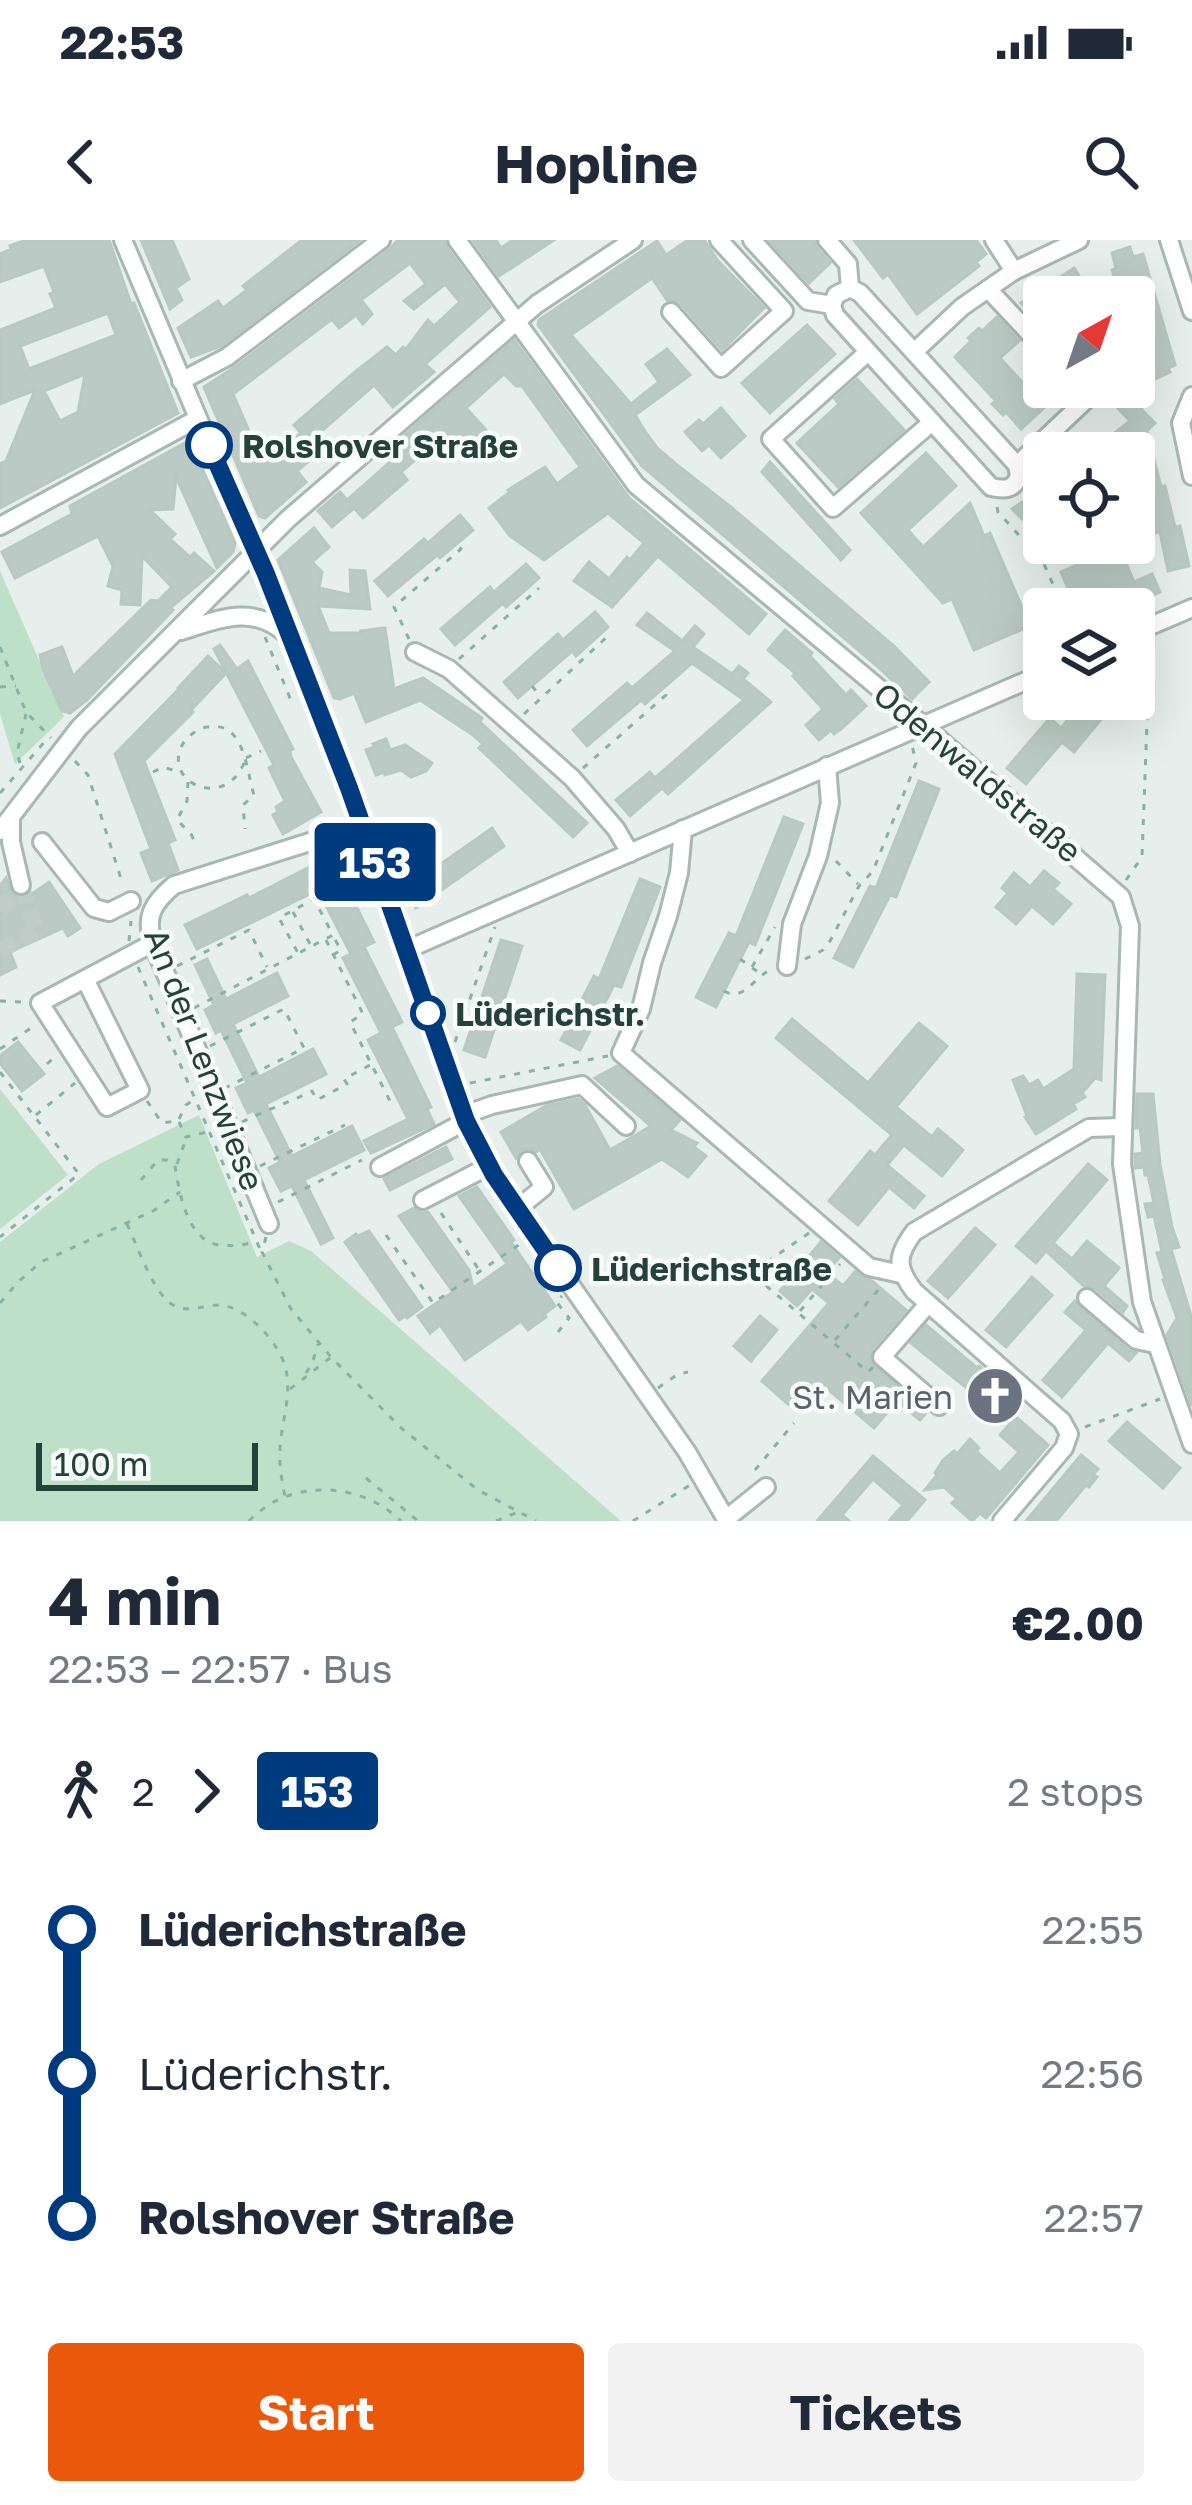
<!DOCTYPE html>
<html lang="en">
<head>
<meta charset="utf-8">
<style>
	:root { --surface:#fff; --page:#f2f2f3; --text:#1f2937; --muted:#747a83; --accent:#ea580c }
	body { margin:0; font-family:"Golos Text",sans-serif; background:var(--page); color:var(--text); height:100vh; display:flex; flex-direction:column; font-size:45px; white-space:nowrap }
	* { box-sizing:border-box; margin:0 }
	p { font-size:39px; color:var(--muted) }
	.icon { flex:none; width:66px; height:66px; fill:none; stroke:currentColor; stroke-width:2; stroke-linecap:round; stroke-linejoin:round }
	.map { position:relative; height:1281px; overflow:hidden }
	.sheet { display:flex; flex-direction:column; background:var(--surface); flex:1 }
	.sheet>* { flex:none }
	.badge { padding:0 24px; border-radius:9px; font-size:42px; line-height:78px }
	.needle { width:78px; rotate:40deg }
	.buttons { position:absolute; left:1023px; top:36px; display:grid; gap:24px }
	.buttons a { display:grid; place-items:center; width:132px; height:132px; border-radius:12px; background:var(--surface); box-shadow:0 12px 48px #0002; font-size:60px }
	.scale { position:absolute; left:36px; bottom:30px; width:222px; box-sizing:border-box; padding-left:12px; border:6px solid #24423a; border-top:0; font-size:33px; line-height:42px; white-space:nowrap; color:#24423a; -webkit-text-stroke:9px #f7fbf9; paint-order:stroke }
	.map>.badge { position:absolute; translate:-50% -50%; box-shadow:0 0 0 6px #fff }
	.legs { display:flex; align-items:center; gap:18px; height:132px; padding:0 48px; font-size:39px }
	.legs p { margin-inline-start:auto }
	.summary { display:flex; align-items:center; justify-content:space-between; height:204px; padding:0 48px }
	h1 { font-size:66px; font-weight:700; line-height:90px }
	.cta { display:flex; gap:24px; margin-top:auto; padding:24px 48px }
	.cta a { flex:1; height:138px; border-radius:12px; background:var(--accent); color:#fff; font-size:48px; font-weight:700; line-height:138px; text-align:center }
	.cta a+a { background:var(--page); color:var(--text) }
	ul { padding:0 48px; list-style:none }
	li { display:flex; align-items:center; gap:42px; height:144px; font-size:45px }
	li i { display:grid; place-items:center; width:18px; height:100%; margin:0 15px; background:currentColor }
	li i::after { content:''; width:30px; height:30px; margin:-15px; border:9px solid; border-radius:50%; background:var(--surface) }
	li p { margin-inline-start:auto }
	li:first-child i { background:linear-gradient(#0000 50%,currentColor 0) }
	li:last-child i { background:linear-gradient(currentColor 50%,#0000 0) }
	.status { display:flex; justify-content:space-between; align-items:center; height:84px; padding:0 60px; background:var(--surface); direction:ltr }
	.status svg { height:33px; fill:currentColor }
	header { display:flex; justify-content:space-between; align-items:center; height:156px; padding:0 48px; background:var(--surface); font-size:54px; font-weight:700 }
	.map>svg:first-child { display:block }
	.green { fill:#bfe0c8 }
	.building { fill:#bbcac4; stroke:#b8c9c2; stroke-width:3; fill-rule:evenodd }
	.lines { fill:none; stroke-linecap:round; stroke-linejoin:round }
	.minor-tunnel { stroke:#bfccc8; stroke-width:16; stroke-dasharray:16 8; stroke-linecap:butt }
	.minor-casing { stroke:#a8b8b2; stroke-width:22 }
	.path { stroke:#86b3a5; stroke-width:3; stroke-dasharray:6 9; stroke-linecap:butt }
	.minor { stroke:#fff; stroke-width:16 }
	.line-1-casing { stroke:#fff; stroke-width:27 }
	.line-1 { stroke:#003b80; stroke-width:18 }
	.stop-1-dot { fill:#fff; stroke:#003b80; stroke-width:6 }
	.labels { text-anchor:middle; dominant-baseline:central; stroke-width:9; stroke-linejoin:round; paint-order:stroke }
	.stop-label { font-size:33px; font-weight:bold; fill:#24423a; stroke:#f7fbf9; text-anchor:start }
	.street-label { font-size:33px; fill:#24423a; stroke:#f7fbf9 }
	.worship-label { font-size:33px; fill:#5b616d; stroke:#f7fbf9; text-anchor:end }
</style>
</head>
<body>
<div class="status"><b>22:53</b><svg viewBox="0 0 49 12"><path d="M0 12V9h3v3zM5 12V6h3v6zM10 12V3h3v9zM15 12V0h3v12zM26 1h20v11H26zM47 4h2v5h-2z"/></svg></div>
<header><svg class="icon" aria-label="back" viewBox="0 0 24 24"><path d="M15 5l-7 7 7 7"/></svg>Hopline<svg class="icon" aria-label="search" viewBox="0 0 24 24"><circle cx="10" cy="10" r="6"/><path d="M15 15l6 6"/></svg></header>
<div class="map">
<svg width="1192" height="1281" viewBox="0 0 1192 1281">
	<rect width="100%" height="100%" fill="#e6efeb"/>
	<!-- green -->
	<g class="green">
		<polygon points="0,331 64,477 15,524 0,474"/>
		<polygon points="0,849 68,935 0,989"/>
		<polygon points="199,875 257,1017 289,1001 311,1011 621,1281 0,1281 0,1002 99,924"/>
	</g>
	<!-- building -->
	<g class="building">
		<path d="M26,0H109L131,64L134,63L178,173L0,268V224L6,221L35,150L0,164V90L56,68L50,54L54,52L44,26L0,42V14L11,9L10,6ZM108,73L116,95L29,129L20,106ZM85,134L78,172L60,181L44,151Z"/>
		<polygon points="141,0 172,0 189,39 176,48 182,60 170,69"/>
		<polygon points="302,0 360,0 221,106 191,117 178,88 218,61 223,68 247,50 243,46"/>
		<path d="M398,0H444L447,8L490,67L425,124L434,132L393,167L374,145L309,202L318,213L297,231L306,242L265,278L259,276L204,147L235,127L389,10ZM410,23L426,44L404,61L414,69L445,44L460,62L434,86L428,80L406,109L403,107L396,115L387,107L355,132L294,185L301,193L267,221L265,218L262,221L233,154L332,79L339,88L356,75L363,84L372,74L361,60Z"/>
		<polygon points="473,0 496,0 501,8 513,0 554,0 499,36"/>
		<polygon points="688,0 704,0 718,21 764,68 722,110 681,64 667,60 652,38 571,95 631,164 659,142 646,124 667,109 690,135 635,175 646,193 658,209 677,225 732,268 894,406 929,442 912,459 877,426 642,226 538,85 539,80 657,1 666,15"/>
		<polygon points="769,0 814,0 817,8 830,23 809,43"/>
		<polygon points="854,0 976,0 986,14 976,22 979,26 917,74 888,34 883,38"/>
		<polygon points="1130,7 1133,17 1143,14 1175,125 1168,128 1170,132 1147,143 1153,155 1141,169 1155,183 1147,191 1161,247 1165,246 1175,287 1180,286 1189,326 1168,331 1160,292 1153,293 1143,252 1140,253 1134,229 1134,213 1089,213 1130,181 1098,147 1134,147 1134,119 1144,132 1134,102 1134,57 1120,57 1112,30 1116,28 1112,13"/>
		<polygon points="1074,28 1093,57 1044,57 1044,87 1021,63"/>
		<polygon points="997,77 1019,101 1000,118 1045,167 1021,189 1006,172 1003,175 992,164 996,161 955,117 971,101 968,98 979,88 982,91"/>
		<polygon points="807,85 835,114 770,173 742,143"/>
		<polygon points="514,100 629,258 766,374 749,394 658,316 612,367 574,341 589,322 609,339 627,317 630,320 644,303 608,273 544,320 510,296 489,268 510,252 508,250 545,227 557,244 580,227 522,146 516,146 504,134 466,168 486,190 459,208 448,196 443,201 440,198 401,232 407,240 363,278 354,268 332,287 318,271 340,252 347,260 391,221 384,213"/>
		<polygon points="857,139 904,190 838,247 797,203 839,164 835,159"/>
		<polygon points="721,168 745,196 721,218 709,205 702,211 685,192 699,180 703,184"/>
		<polygon points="185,203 192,206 221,271 235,303 233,312 217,328 176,237 173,269 150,270 175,294 170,299 190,317 194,313 214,331 170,368 173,370 87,460 70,473 62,471 43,429 40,415 62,407 73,436 151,360 158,361 172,347 142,316 140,365 121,364 122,350 108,346 113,326 98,296 15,338 2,312 72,274 70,266"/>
		<polygon points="926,213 956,246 908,290 923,307 970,263 984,296 990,293 1030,386 974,410 952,359 943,363 861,273"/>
		<polygon points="770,222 850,310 841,320 762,232"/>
		<polygon points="1044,247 1044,301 1012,269"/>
		<polygon points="460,275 473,290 440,318 437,315 388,356 375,341 424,299 428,303"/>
		<polygon points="314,288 329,307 312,322 322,332 319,348 351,355 350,330 365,331 370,369 318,366 329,393 362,393 361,391 385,388 394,449 423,438 482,478 480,482 587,583 573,597 479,508 483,504 473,495 420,460 366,482 354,453 340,459 334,458 278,320"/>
		<polygon points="1119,306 1134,342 1152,334 1160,352 1121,369 1077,369 1061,332"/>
		<polygon points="526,324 539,338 506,367 503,363 455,405 441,389 490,347 494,352"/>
		<polygon points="595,372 608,387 576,416 572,411 518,458 504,442 558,394 563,400"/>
		<polygon points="647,373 682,401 695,386 704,394 693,407 732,434 739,426 748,433 743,439 771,462 668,554 662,548 630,576 616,560 650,532 655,538 744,460 692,423 645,464 641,460 587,506 573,490 627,443 632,448 675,411 637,385"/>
		<polygon points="785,390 812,413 810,416 846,455 851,450 866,466 841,489 834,494 831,490 819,500 806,485 823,469 793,436 795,433 768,410"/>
		<polygon points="220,405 237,429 248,421 293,509 290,510 291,517 321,572 283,594 273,575 278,572 276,567 285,561 269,528 274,525 214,409"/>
		<polygon points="208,416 226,433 191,470 193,472 144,521 175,600 168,603 178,630 152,641 141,613 151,609 115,514 179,449 178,448"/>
		<polygon points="1086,459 1118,459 1074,512 1062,502 1026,544 1007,528 1050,478 1061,488"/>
		<polygon points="386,499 390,510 405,505 432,523 426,531 411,537 401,530 385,535 384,532 376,535 366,510 375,507 373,504"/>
		<polygon points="919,541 939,549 896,657 890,655 853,727 834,718 870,646 876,648"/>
		<polygon points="784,577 803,584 755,705 749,702 716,767 696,757 729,693 736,696"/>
		<polygon points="492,588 504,606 416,668 404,650"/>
		<polygon points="331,616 374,702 364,707 402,782 392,787 431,867 427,869 434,884 371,913 364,901 408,879 368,800 381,793 343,718 351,714 318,650 197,709 185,685 247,655 249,658"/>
		<polygon points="1044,631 1059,643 1053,649 1071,664 1053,684 1032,666 1016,684 996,667 1008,653 1002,648 1014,633 1030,647"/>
		<polygon points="6,638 11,653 18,657 32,654 49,642 80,688 68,696 63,688 10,712 16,727 0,735 0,646"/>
		<polygon points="640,639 660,647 621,747 614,745 580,810 561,800 594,736 599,739"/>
		<polygon points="501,700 522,706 485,817 464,810"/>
		<polygon points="207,719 226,759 277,733 288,756 233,784 259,837 313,809 326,834 266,864 292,916 352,886 364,910 304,940 333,998 321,1004 292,946 281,951 269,928 280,922 254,870 248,873 236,848 247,843 221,790 216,793 205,770 214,765 195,725"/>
		<polygon points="1077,734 1105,735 1101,840 1095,838 1082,853 1085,857 1073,864 1076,869 1036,894 1025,877 1027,876 1013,840 1023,836 1029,845 1038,840 1043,849 1074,829"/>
		<polygon points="792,779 868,843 919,783 947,806 896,867 932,897 938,889 963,910 942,936 904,905 887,925 924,956 914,968 889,947 858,985 829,961 870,911 875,915 892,895 776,798"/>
		<polygon points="18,802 44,834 22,851 0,823 0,816"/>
		<polygon points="617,826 680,880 671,890 697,903 694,907 706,916 688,937 662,919 574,969 540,909 536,912 529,908 522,910 516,918 501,892 546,866 578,859 585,865 610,910 629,899 651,886 595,838"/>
		<polygon points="1137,854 1153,854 1160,924 1172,987 1179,1007 1171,1009 1192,1079 1192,1166 1167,1095 1177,1078 1163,1040 1165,1039 1157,1013 1162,1012 1154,976 1148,977 1145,964 1154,963 1148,935 1145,935 1144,927 1135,928 1135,914 1143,913 1140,888 1136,888"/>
		<polygon points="446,907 452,919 390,950 384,939"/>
		<polygon points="1088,924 1107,940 1053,1003 1072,1019 1087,1001 1119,1028 1104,1046 1127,1066 1123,1072 1095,1048 1084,1046 1046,1011 1036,1023 1016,1006"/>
		<polygon points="477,947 514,1000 511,1002 555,1066 544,1074 546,1077 528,1090 521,1081 465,1120 440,1085 430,1093 418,1076 453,1052 399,976 414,968 421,973 428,972 469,1030 473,1048 507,1024 459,956"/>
		<polygon points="975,988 995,1005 948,1058 928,1041"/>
		<polygon points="369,991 422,1067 407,1078 405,1076 399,1080 345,1002 356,994 358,996"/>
		<polygon points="821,1002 839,1018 826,1032 843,1046 855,1032 872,1041 906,1070 872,1109 870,1121 927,1172 920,1180 897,1161 874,1188 823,1145 804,1166 794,1157 788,1164 762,1141 829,1063 812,1049 797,1066 780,1051"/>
		<polygon points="1032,1037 1052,1055 1006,1107 986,1090"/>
		<polygon points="1075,1061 1128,1110 1136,1113 1129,1121 1108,1103 1062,1157 1043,1140 1086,1090 1065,1072"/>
		<polygon points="760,1076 777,1090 751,1121 734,1106"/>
		<polygon points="926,1085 977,1128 979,1126 1011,1155 999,1174 911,1103"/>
		<polygon points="1016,1177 1048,1205 986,1278 980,1273 972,1281 952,1263 957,1259 944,1247 925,1250 937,1235 935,1233 943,1220 954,1211 957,1214 970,1199 979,1208 976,1211 1000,1233 1019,1212 1000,1195"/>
		<polygon points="1127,1182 1180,1228 1163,1248 1109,1201"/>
		<polygon points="1081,1215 1098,1229 1093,1234 1097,1237 1089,1247 1086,1245 1056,1281 1026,1281"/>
		<polygon points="873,1216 925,1260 907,1281 889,1281 903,1265 873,1239 842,1275 849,1281 817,1281"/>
	</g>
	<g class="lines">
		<!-- minor-tunnel -->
		<g class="minor-tunnel">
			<polyline points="0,670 21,645"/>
			<polyline points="0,710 37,692 21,645"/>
		</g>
		<defs>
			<g id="minor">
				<polyline points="123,0 305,432 363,585 466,881 494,935 687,1212 727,1281"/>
				<polyline points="457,0 636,245 924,486 1121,657 1130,686 1122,924 1142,1062 1192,1204"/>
				<polyline points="752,0 808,61 832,65"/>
				<polyline points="827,0 848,24 850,48"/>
				<polyline points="994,0 1014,31"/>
				<polyline points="1169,0 1192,71"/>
				<path d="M850,48L860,53L1017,225L1019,236C1014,250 1004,250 991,247L835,75L832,65L836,55Z"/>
				<polyline points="988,49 1044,109"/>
				<polyline points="671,72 721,128 784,71 719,0"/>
				<polyline points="868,112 771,199 833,268 932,182"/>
				<polyline points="914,112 962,67 1014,31 1079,0"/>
				<polyline points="181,141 227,117 381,0"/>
				<polyline points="1192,156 1181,183 1192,236"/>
				<polyline points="1017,225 1089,157 1080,147"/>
				<polyline points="0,286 197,179"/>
				<path d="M181,391C220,379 252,364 286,394"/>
				<polyline points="1134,393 1192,368"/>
				<polyline points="415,412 449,429 572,538 616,589 630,613"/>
				<polyline points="11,579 11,602 21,645"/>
				<polyline points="683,589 679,633 668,676 652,723 641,769 621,813 869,1027 901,1034"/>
				<polyline points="0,591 79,488 288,279 537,64 633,0"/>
				<polyline points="42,602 94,668 109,672 131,661"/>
				<polyline points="406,710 1044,433"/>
				<polyline points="787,726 792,684 818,616 830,563 827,526"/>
				<polyline points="85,739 140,850 107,867 40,763 153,703"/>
				<polyline points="464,875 492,865 582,845 626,886"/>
				<polyline points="380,927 466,881"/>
				<polyline points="423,960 489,926"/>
				<polyline points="517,969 544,947 528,921"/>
				<path d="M269,984L153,703C144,676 154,662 174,645L363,585"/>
				<polyline points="1087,1058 1136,1100 1155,1104"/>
				<polyline points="928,1064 882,1117 939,1166"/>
				<polyline points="726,1279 766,1247"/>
				<path d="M1002,1281L1064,1208L1069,1194L1062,1181L914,1051C896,1027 896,1016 914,992L1089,888L1121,887"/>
			</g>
		</defs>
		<!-- minor casing -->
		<use href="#minor" class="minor-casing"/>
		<!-- path -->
		<g class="path">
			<polyline points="997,267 998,272 1043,322 1064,369"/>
			<polyline points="265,397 290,458 297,462"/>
			<polyline points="409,399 394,367 461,309 457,304"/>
			<polyline points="0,407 26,472 51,498"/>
			<polyline points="459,419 539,348"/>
			<polyline points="532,446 541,457"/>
			<polyline points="0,447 16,446"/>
			<polyline points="524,474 610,394"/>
			<polyline points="246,518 261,511"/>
			<polyline points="75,521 88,535 123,645"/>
			<polyline points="20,523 17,513 26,474"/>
			<path d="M244,523C224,572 159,541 184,502C189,495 199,488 207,487C245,480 246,530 254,555L243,565L245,589"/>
			<polyline points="583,528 666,455 661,449"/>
			<polyline points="153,532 163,527 182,533"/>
			<polyline points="188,542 187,561 177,580 191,594 197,607"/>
			<polyline points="0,553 48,498"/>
			<polyline points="836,621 858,644"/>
			<polyline points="1126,640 1142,617 1148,456 1147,403"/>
			<polyline points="293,672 311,706"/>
			<polyline points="326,700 363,774 350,782 393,867"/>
			<polyline points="129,701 131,681"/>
			<polyline points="333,715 341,710 333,696"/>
			<polyline points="740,719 758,732"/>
			<polyline points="805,719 823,710 830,701 859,646 873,631 916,523 912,505"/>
			<polyline points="177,726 249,690 267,727"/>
			<polyline points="138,727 260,1009"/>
			<polyline points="752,727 775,687"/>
			<path d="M724,751C745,763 754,735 773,729"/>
			<polyline points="0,761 22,762"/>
			<polyline points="194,768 333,695 314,659 279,678 298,713"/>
			<polyline points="455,802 495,687"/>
			<polyline points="210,806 284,769 304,808 227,847"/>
			<polyline points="0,809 37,784"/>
			<polyline points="47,824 57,815"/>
			<polyline points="0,832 79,934 0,997"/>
			<polyline points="470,843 608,816"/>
			<polyline points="147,861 162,883 178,881 186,865 192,861"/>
			<polyline points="36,875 75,843"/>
			<polyline points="179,882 186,897 207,892"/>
			<path d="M242,882C266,870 288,863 312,851L317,860L347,844L344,839L370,825"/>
			<polyline points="177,924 186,899"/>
			<polyline points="260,926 345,885"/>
			<path d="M141,940L158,920H167L175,926C179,951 186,995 214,1004C227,1007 241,1005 254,1003"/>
			<polyline points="278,962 362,920"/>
			<polyline points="441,973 479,1030"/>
			<path d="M127,984C137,1005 154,1055 173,1065C189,1074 203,1065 219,1065C246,1066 278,1102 285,1126C293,1155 281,1181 280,1210C279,1226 282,1241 285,1257"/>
			<polyline points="809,993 751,1033 868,1132 873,1127"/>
			<polyline points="386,995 433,1063 523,1002"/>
			<polyline points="266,997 262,1012 291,1069 331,1117 400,1187 478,1250 536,1281"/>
			<polyline points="0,1063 18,1042 41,1022 153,971 180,952"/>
			<polyline points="800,1071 840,1024"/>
			<polyline points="558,1092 569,1078 556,1061 562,1056"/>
			<polyline points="835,1100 880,1048"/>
			<polyline points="306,1133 312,1124 318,1104"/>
			<polyline points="658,1148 678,1134 688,1132"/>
			<polyline points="290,1149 330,1118"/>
			<polyline points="1085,1187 1160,1159"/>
			<polyline points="755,1230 794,1183"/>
			<polyline points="366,1238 418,1281"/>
			<path d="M249,1281C290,1238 360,1241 401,1281"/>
			<polyline points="496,1281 516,1273"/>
			<polyline points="633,1281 690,1245"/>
		</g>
		<!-- minor -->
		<use href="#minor" class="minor"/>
	</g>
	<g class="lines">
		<defs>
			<polyline id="line-1" points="209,205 266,334 349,548 466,881 494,935 558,1028"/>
		</defs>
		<!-- line-1 casing -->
		<use href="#line-1" class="line-1-casing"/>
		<!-- line-1 -->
		<use href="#line-1" class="line-1"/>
	</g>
	<!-- icons -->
	<defs>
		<symbol id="church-disc" viewBox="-11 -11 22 22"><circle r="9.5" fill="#6b7280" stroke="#f7fbf9"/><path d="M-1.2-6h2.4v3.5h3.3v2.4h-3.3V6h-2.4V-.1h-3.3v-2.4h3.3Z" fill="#fff"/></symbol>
	</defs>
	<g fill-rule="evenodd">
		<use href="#church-disc" x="962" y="1123" width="66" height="66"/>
	</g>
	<!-- markers -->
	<g class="stop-1-dot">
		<circle cx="209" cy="205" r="21"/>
		<circle cx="428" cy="773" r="15"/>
		<circle cx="558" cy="1028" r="21"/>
	</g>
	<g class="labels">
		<!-- stop labels -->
		<g class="stop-label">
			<text x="242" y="205">Rolshover Straße</text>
			<text x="455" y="773">Lüderichstr.</text>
			<text x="591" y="1028">Lüderichstraße</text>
		</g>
		<!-- street labels -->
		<g class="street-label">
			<text transform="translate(978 532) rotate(40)">Odenwaldstraße</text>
			<text transform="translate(205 819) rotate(69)">An der Lenzwiese</text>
		</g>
		<!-- worship labels -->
		<g class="worship-label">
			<text x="953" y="1156">St. Marien</text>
		</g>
	</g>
</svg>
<div class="buttons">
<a><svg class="needle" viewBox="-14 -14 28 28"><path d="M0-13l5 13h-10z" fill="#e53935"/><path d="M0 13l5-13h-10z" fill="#747a83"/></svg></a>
<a><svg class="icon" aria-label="locate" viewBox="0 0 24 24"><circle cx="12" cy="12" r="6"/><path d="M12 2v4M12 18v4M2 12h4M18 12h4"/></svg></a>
<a><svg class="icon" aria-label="layers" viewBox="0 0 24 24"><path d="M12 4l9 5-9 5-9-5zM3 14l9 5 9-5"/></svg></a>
</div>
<div class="scale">100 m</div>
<b class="badge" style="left:375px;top:622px;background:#003b80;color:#fff">153</b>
</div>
<section class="sheet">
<div class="summary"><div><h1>4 min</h1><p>22:53 – 22:57 · Bus</p></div><b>€2.00</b></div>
<div class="legs"><svg class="icon" aria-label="walk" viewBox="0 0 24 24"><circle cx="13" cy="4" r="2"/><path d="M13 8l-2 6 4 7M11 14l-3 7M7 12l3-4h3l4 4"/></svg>2<svg class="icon" aria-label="forward" viewBox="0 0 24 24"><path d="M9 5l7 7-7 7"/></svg><b class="badge" style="background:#003b80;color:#fff">153</b><p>2 stops</p></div>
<ul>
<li><i style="color:#003b80"></i><b>Lüderichstraße</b><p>22:55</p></li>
<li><i style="color:#003b80"></i><span>Lüderichstr.</span><p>22:56</p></li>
<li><i style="color:#003b80"></i><b>Rolshover Straße</b><p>22:57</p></li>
</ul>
<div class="cta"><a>Start</a><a>Tickets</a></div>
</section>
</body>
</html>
